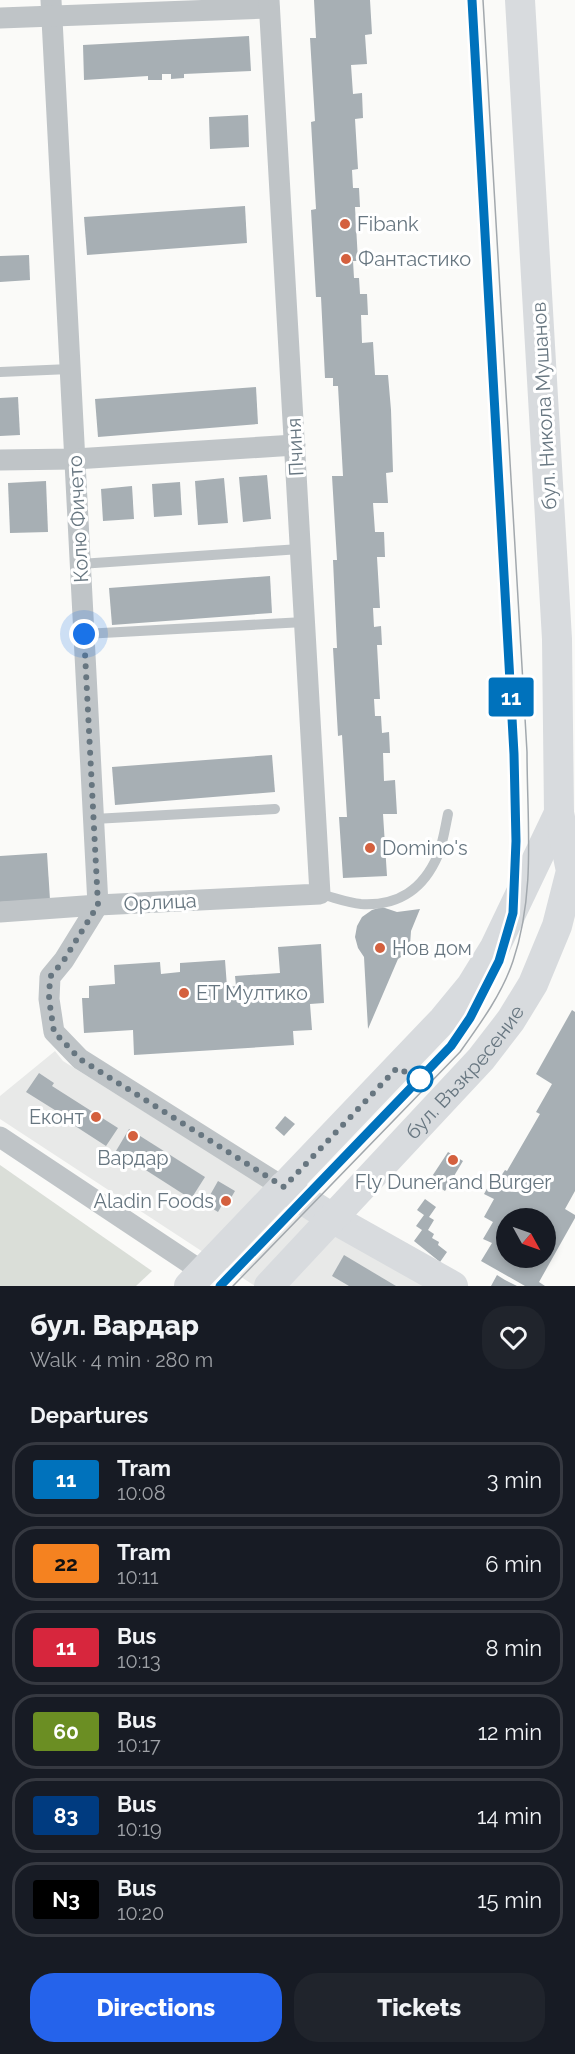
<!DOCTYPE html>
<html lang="en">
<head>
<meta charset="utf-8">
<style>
	:root { --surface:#171b24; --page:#20242c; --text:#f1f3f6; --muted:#9ea1a6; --line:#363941; --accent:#2563eb }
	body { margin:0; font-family:Raleway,sans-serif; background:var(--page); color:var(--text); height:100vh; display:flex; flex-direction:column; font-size:22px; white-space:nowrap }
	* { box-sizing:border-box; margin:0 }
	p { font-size:20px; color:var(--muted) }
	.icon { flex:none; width:33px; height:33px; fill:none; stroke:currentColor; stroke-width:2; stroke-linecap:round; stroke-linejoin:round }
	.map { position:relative; height:1286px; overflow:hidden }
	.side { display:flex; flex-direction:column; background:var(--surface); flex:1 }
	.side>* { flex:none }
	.badge { padding:0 12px; border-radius:4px; font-size:21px; line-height:39px }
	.needle { width:39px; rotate:130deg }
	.controls { position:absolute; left:496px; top:1208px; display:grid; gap:12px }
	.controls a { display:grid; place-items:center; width:60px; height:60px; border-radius:50%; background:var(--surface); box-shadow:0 3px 9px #0003; font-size:30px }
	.you { position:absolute; width:30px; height:30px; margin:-15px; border:4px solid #fff; border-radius:50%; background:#1a73e8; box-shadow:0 0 0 9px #1a73e833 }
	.map>.badge { position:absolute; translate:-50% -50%; box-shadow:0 0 0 3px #fff }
	h2 { padding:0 30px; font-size:22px; line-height:54px }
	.round { display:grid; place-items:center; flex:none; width:63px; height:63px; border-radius:24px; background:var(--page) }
	.summary { display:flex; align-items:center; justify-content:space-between; height:102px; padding:0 30px }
	h1 { font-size:28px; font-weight:800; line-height:45px }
	.action { display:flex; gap:12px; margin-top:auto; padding:12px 30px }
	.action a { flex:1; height:69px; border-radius:24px; background:var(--accent); color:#fff; font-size:24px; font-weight:800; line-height:69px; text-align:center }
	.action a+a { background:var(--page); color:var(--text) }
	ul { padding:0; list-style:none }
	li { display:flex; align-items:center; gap:18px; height:75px; margin:0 12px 9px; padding:0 18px; border:3px solid var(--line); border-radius:24px }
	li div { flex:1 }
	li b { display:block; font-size:22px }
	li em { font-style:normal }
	li .badge { min-width:66px; font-weight:700; text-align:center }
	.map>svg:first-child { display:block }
	.built { fill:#e8e9e8 }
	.green { fill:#daded8 }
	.building { fill:#a7afb4; fill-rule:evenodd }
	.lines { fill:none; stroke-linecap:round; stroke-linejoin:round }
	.lane { stroke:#bfc4c7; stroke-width:10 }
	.street { stroke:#bfc4c7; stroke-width:21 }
	.secondary { stroke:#d8dbde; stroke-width:30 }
	.tram { stroke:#a2a8ad; stroke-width:1.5 }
	.line-casing { stroke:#fff; stroke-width:14 }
	.line { stroke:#0072bc; stroke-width:9 }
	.walk { stroke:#677680; stroke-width:6; stroke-dasharray:0 10.8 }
	.poi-dot { fill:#d4603e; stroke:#fff; stroke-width:2 }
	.stop-dot { fill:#fff; stroke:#0072bc; stroke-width:3 }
	.labels { text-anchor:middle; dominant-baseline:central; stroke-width:6; stroke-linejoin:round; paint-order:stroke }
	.poi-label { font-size:20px; fill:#677680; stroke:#fff; text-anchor:start }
	.street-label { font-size:20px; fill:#677680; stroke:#fff }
</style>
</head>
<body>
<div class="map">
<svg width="575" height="1286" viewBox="0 0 575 1286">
	<rect width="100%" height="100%" fill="#fafaf8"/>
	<!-- built -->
	<polygon class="built" points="55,1051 63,1061 361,1247 430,1286 255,1286 0,1119 0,1096"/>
	<!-- green -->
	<polygon class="green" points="0,1165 152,1271 136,1286 0,1286"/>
	<!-- building -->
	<g class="building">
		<polygon points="314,0 370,0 372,34 365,35 367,64 351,65 353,94 362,93 363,118 355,119 358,169 352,170 353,188 359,188 360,207 355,207 358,261 353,261 354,278 359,278 360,294 367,294 368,315 361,315 362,343 373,342 375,375 388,375 391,410 393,472 386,473 388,503 373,503 375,532 384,532 385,557 377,557 380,608 373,608 374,627 381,626 382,645 377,645 380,699 374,699 375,716 381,716 382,733 389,732 390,753 383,753 384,781 395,780 397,814 383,814 387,876 343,878 339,817 347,817 342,735 338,736 333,648 337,648 333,560 337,560 332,476 343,476 338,386 333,386 333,378 325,378 321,297 316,297 311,210 316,209 311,122 315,121 310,38 316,38"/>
		<polygon points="249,36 251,71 184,74 184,78 171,79 171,74 162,74 162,80 148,80 148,76 84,80 83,45"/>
		<polygon points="248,115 249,147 210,149 209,117"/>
		<polygon points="245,206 247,243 87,255 84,217"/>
		<polygon points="29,255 30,280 0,282 0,256"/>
		<polygon points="256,387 258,424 98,437 95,399"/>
		<polygon points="18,397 20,435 0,436 0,398"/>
		<polygon points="267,475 271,519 243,522 239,477"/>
		<polygon points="224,478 228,523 198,525 195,481"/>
		<polygon points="46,481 48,532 10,533 8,483"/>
		<polygon points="180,482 182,515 154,517 152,484"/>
		<polygon points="132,486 134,519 103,521 101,489"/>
		<polygon points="270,576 272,613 112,625 109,588"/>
		<polygon points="272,755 275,792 115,805 112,767"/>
		<polygon points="47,853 50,900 0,902 0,856"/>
		<polygon points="382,907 397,912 420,909 411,931 410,945 404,955 398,959 368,1029 364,957 358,948 355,937 357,926 362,917 372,910"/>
		<polygon points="321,944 324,1003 310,1004 312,1030 293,1031 294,1045 134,1055 133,1030 84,1033 82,998 89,998 89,986 115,984 114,965 160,962 161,974 180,972 180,963 225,960 227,987 236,986 235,976 280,973 278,947"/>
		<path d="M572,1010L575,1012V1191L565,1209L575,1215V1218L539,1282L545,1286H525L481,1261L492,1243L483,1239L493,1222L484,1217L494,1199L484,1194L494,1176L499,1179L505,1170L507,1171L540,1114L536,1112L552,1084L536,1074ZM507,1218H546V1257H507Z"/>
		<polygon points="39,1073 54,1083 52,1086 118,1128 106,1146 72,1124 74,1122 26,1092"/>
		<polygon points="285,1116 295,1124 284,1136 275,1128"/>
		<polygon points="129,1129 205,1177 191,1199 116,1151"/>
		<polygon points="448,1152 463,1161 445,1191 429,1181"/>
		<polygon points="218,1181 235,1191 225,1208 222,1205 218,1212 205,1204"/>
		<polygon points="425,1199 436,1207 429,1217 434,1220 428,1230 434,1234 432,1238 439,1242 438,1245 447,1252 440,1262 414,1241 422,1230 416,1226 424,1215 417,1210"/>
		<polygon points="344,1255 396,1286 349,1286 332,1276"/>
		<polygon points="497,1275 505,1280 517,1286 491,1286"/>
	</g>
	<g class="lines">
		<!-- lane -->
		<g class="lane">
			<polyline points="0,372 70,369"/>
			<polyline points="80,564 300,549"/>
			<polyline points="84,634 304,622"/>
			<polyline points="94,819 275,809"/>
			<path d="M320,894C333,897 348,903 361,904C398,906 423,890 438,855C443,843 445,828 448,814"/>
		</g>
		<!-- street -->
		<g class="street">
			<polyline points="51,0 98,905 64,960 50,977 49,999 54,1032 80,1059 283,1187"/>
			<polyline points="0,18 269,8"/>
			<polyline points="0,460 75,459 295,445"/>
			<polyline points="0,912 98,905 320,894 269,0"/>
			<polyline points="0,1137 203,1272"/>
		</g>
		<!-- secondary -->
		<g class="secondary">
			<polyline points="283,1187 332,1218 453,1286"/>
			<polyline points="189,1286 443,1020 471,986 495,947 559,813"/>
			<path id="s1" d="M269,1286L481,1059L511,1020L533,984L557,926L571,871L559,813L557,639L520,0"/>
		</g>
		<!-- tram -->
		<g class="tram">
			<polyline points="220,1286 429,1069 451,1046 470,1018 499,961 513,913 516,841 514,754 472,0"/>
			<path d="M233,1286L460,1052C480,1024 502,994 513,961C536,893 527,822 527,752L483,0"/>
		</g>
	</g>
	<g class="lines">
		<defs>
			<polyline id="line" points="220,1286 429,1069 451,1046 470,1018 499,961 513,913 516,841 514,754 472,0"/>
		</defs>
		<!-- line casing -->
		<use href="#line" class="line-casing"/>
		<!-- line -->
		<use href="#line" class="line"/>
		<!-- walk -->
		<polyline class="walk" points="84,634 98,905 64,960 50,977 49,999 54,1032 80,1059 284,1187 397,1068 420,1079"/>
	</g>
	<!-- markers -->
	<g class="poi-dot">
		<circle cx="345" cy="224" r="6"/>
		<circle cx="346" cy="259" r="6"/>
		<circle cx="370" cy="848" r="6"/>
		<circle cx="380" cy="948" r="6"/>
		<circle cx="184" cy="993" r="6"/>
		<circle cx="96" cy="1117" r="6"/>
		<circle cx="133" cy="1136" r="6"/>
		<circle cx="453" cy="1160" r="6"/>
		<circle cx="226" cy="1201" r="6"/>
	</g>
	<circle class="stop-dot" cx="420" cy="1079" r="12"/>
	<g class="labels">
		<!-- poi labels -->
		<g class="poi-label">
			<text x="357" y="224">Fibank</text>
			<text x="358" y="259">Фантастико</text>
			<text x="382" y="848">Domino's</text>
			<text x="392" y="948">Нов дом</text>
			<text x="196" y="993">ЕТ Мултико</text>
			<text x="84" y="1117" text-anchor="end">Еконт</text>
			<text x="133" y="1158" text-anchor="middle">Вардар</text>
			<text x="453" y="1182" text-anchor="middle">Fly Duner and Burger</text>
			<text x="214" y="1201" text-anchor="end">Aladin Foods</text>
		</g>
		<!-- street labels -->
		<g class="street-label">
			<text transform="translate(544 406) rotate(-93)">бул. Никола Мушанов</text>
			<text transform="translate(295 447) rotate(-93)">Пчиня</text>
			<text transform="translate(78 519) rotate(-93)">Колю Фичето</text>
			<text transform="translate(160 902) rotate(-3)">Орлица</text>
			<text stroke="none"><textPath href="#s1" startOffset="290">бул. Възкресение</textPath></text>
		</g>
	</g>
</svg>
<div class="controls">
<a><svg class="needle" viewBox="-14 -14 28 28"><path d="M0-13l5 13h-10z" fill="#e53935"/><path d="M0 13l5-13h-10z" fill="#9ea1a6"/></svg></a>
</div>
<div class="you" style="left:84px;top:634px"></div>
<b class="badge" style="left:511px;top:697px;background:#0072bc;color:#fff">11</b>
</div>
<section class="side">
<div class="summary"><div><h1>бул. Вардар</h1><p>Walk · 4 min · 280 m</p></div><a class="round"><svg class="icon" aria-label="heart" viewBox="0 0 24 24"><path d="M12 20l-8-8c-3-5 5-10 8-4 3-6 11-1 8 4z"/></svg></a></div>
<h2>Departures</h2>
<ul>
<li><span class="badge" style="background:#0072bc;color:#fff">11</span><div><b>Tram</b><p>10:08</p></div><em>3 min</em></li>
<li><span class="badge" style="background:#f58220;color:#111">22</span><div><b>Tram</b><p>10:11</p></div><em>6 min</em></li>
<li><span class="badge" style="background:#d7263d;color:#fff">11</span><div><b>Bus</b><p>10:13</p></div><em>8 min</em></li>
<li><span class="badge" style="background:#6b8e23;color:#fff">60</span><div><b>Bus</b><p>10:17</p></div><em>12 min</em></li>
<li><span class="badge" style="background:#003b80;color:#fff">83</span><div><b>Bus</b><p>10:19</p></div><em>14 min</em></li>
<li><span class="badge" style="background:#000;color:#fff">N3</span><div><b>Bus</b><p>10:20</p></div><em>15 min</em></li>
</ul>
<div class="action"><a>Directions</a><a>Tickets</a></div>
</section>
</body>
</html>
